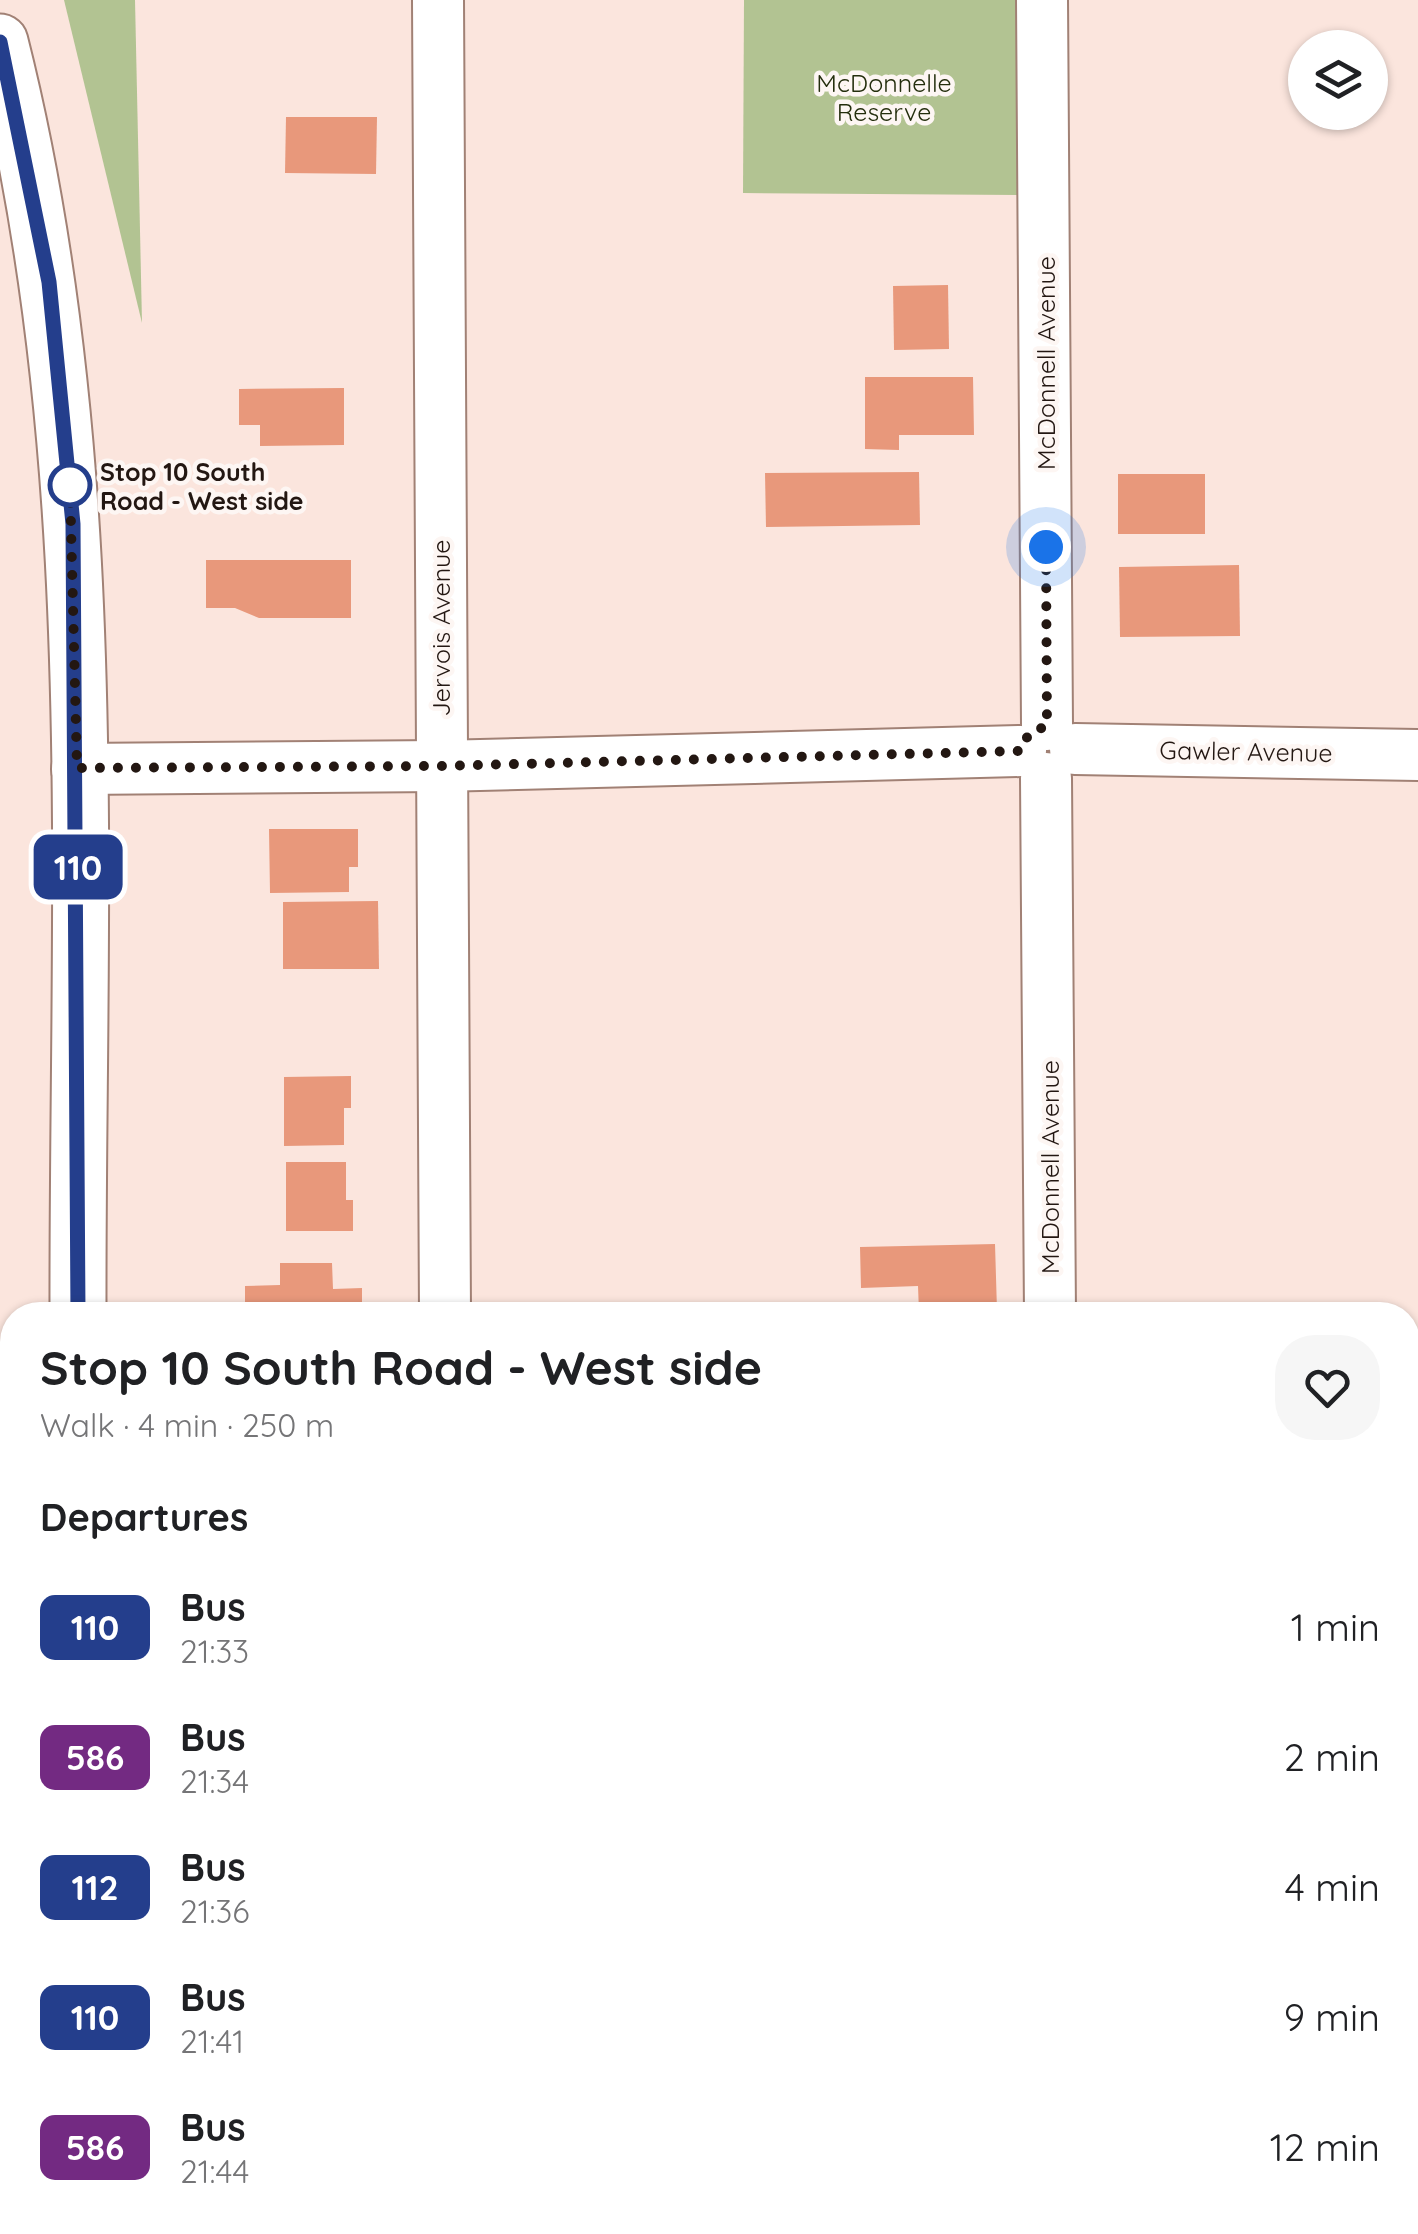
<!DOCTYPE html>
<html lang="en">
<head>
<meta charset="utf-8">
<style>
	:root { --surface:#fff; --page:#f6f6f6; --text:#202124; --muted:#757577 }
	body { margin:0; font-family:Quicksand,sans-serif; background:var(--page); color:var(--text); height:100vh; display:flex; flex-direction:column; font-size:38px; white-space:nowrap }
	* { box-sizing:border-box; margin:0 }
	p { font-size:32px; color:var(--muted) }
	.icon { flex:none; width:55px; height:55px; fill:none; stroke:currentColor; stroke-width:2; stroke-linecap:round; stroke-linejoin:round }
	.map { position:relative; flex:1; overflow:hidden }
	.panel { position:absolute; left:0px; top:1302px; width:1420px; height:932px; display:flex; flex-direction:column; background:var(--surface); border-radius:40px 40px 0 0; box-shadow:0 2px 8px #0004 }
	.panel>* { flex:none }
	.badge { padding:0 20px; border-radius:15px; font-size:35px; line-height:65px }
	.fabs { position:absolute; left:1288px; top:30px; display:grid; gap:20px }
	.fabs a { display:grid; place-items:center; width:100px; height:100px; border-radius:50%; background:var(--surface); box-shadow:0 2px 8px #0004; font-size:50px }
	.you { position:absolute; width:50px; height:50px; margin:-25px; border:8px solid #fff; border-radius:50%; background:#1a73e8; box-shadow:0 0 0 15px #1a73e833 }
	.map>.badge { position:absolute; translate:-50% -50%; box-shadow:0 0 0 5px #fff }
	h2 { padding:0 40px; font-size:38px; line-height:90px }
	.round { display:grid; place-items:center; flex:none; width:105px; height:105px; border-radius:40px; background:var(--page) }
	.head { display:flex; align-items:center; justify-content:space-between; height:170px; padding:0 40px }
	h1 { font-size:48px; font-weight:800; line-height:75px }
	ul { padding:0; list-style:none }
	li { display:flex; align-items:center; gap:30px; height:130px; padding:0 40px }
	li div { flex:1 }
	li b { display:block; font-size:38px }
	li em { font-style:normal }
	li .badge { min-width:110px; font-weight:700; text-align:center }
	.map>svg:first-child { display:block }
	.green { fill:#b2c392 }
	.building { fill:#e8987b }
	.lines { fill:none; stroke-linecap:round; stroke-linejoin:round }
	.minor-casing { stroke:#a18175; stroke-width:54 }
	.major-casing { stroke:#a18175; stroke-width:59 }
	.minor { stroke:#fff; stroke-width:50 }
	.major { stroke:#fff; stroke-width:55 }
	.line-casing { stroke:#fff; stroke-width:22 }
	.line { stroke:#243e8c; stroke-width:15 }
	.walk { stroke:#231712; stroke-width:10; stroke-dasharray:0 18 }
	.stop-dot { fill:#fff; stroke:#243e8c; stroke-width:5 }
	.labels { text-anchor:middle; dominant-baseline:central; stroke-width:9; stroke-linejoin:round; paint-order:stroke }
	.park-label { font-size:25px; fill:#242e0d; stroke:#fdf6f3 }
	.street-label { font-size:25px; fill:#231712; stroke:#fdf6f3 }
	.stop-label { font-size:25px; font-weight:bold; fill:#231712; stroke:#fdf6f3; text-anchor:start }
</style>
</head>
<body>
<div class="map">
<svg width="1418" height="2234" viewBox="0 0 1418 2234">
	<rect width="100%" height="100%" fill="#fbe5dd"/>
	<!-- green -->
	<g class="green">
		<polygon points="64,0 135,0 142,323"/>
		<polygon points="744,0 1024,0 1024,195 743,193"/>
		<polygon points="1408,1680 1418,1680 1418,1876 1408,1877"/>
	</g>
	<!-- building -->
	<g class="building">
		<polygon points="286,117 377,117 376,174 285,173"/>
		<polygon points="948,285 949,349 894,350 893,286"/>
		<polygon points="865,377 973,377 974,435 899,435 899,450 865,449"/>
		<polygon points="344,388 344,445 260,446 260,425 239,425 239,389"/>
		<polygon points="919,472 920,525 766,527 765,473"/>
		<rect x="1118" y="474" width="87" height="60"/>
		<polygon points="206,560 351,560 351,618 259,618 235,608 206,608"/>
		<polygon points="1239,565 1240,636 1120,637 1119,567"/>
		<polygon points="269,829 358,829 358,867 349,867 349,892 270,893"/>
		<polygon points="378,901 379,969 283,969 283,902"/>
		<polygon points="351,1076 351,1108 344,1108 344,1145 284,1146 284,1077"/>
		<polygon points="286,1162 346,1162 346,1200 353,1200 353,1231 286,1231"/>
		<polygon points="995,1244 997,1310 919,1312 918,1286 861,1288 860,1247"/>
		<polygon points="280,1263 332,1263 333,1289 362,1288 362,1315 245,1315 245,1286 280,1285"/>
		<rect x="240" y="2222" width="65" height="12"/>
		<polygon points="921,2222 990,2222 991,2234 922,2234"/>
		<polygon points="1120,2222 1199,2222 1200,2234 1122,2234"/>
		<polygon points="1245,2222 1337,2222 1338,2234 1246,2234"/>
	</g>
	<g class="lines">
		<defs>
			<g id="minor">
				<polyline points="438,0 445,1315"/>
				<polyline points="1042,0 1047,725"/>
				<polyline points="1075,749 1418,755"/>
				<polyline points="77,769 440,766 1021,751"/>
				<polyline points="1046,778 1050,1315"/>
				<polyline points="1408,1629 1418,1629"/>
				<polyline points="449,2222 449,2234"/>
				<polyline points="1065,2222 1066,2234"/>
			</g>
			<g id="major">
				<path d="M0,42C105,457 77,891 78,1315"/>
				<polyline points="106,2222 110,2234"/>
			</g>
		</defs>
		<!-- minor casing -->
		<use href="#minor" class="minor-casing"/>
		<!-- major casing -->
		<use href="#major" class="major-casing"/>
		<!-- minor -->
		<use href="#minor" class="minor"/>
		<!-- major -->
		<use href="#major" class="major"/>
	</g>
	<g class="lines">
		<defs>
			<polyline id="line" points="0,42 49,282 73,524 78,1315"/>
		</defs>
		<!-- line casing -->
		<use href="#line" class="line-casing"/>
		<!-- line -->
		<use href="#line" class="line"/>
		<!-- walk -->
		<polyline class="walk" points="70,485 77,768 440,766 1021,751 1029,733 1047,726 1046,547"/>
	</g>
	<!-- markers -->
	<circle class="stop-dot" cx="70" cy="485" r="20"/>
	<g class="labels">
		<!-- park labels -->
		<g class="park-label">
			<text x="884" y="82">McDonnelle<tspan x="884" dy="29">Reserve</tspan></text>
		</g>
		<!-- street labels -->
		<g class="street-label">
			<text transform="translate(1045 363) rotate(-90)">McDonnell Avenue</text>
			<text transform="translate(440 628) rotate(-90)">Jervois Avenue</text>
			<text transform="translate(1246 751) rotate(1)">Gawler Avenue</text>
			<text transform="translate(1049 1167) rotate(-90)">McDonnell Avenue</text>
		</g>
		<!-- stop labels -->
		<g class="stop-label">
			<text x="100" y="471">Stop 10 South<tspan x="100" dy="29">Road - West side</tspan></text>
		</g>
	</g>
</svg>
<div class="fabs">
<a><svg class="icon" aria-label="layers" viewBox="0 0 24 24"><path d="M12 4l9 5-9 5-9-5zM3 14l9 5 9-5"/></svg></a>
</div>
<div class="you" style="left:1046px;top:547px"></div>
<b class="badge" style="left:78px;top:867px;background:#243e8c;color:#fff">110</b>
<section class="panel">
<div class="head"><div><h1>Stop 10 South Road - West side</h1><p>Walk · 4 min · 250 m</p></div><a class="round"><svg class="icon" aria-label="heart" viewBox="0 0 24 24"><path d="M12 20l-8-8c-3-5 5-10 8-4 3-6 11-1 8 4z"/></svg></a></div>
<h2>Departures</h2>
<ul>
<li><span class="badge" style="background:#243e8c;color:#fff">110</span><div><b>Bus</b><p>21:33</p></div><em>1 min</em></li>
<li><span class="badge" style="background:#732a82;color:#fff">586</span><div><b>Bus</b><p>21:34</p></div><em>2 min</em></li>
<li><span class="badge" style="background:#243e8c;color:#fff">112</span><div><b>Bus</b><p>21:36</p></div><em>4 min</em></li>
<li><span class="badge" style="background:#243e8c;color:#fff">110</span><div><b>Bus</b><p>21:41</p></div><em>9 min</em></li>
<li><span class="badge" style="background:#732a82;color:#fff">586</span><div><b>Bus</b><p>21:44</p></div><em>12 min</em></li>
</ul>
</section>
</div>
</body>
</html>
